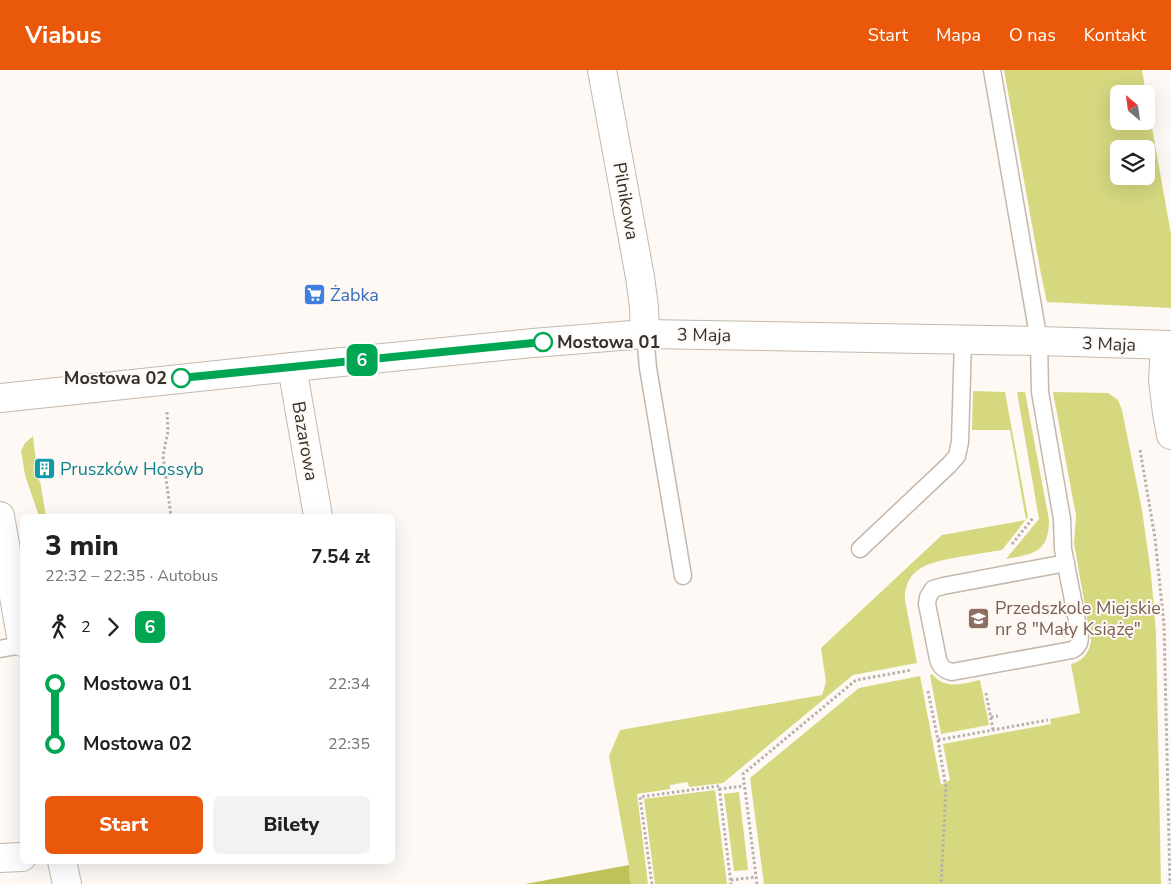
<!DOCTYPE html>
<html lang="pl">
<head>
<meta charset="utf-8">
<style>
	:root { --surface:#fff; --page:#f2f2f2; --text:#202124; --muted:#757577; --accent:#ea580c }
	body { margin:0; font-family:"Nunito Sans",sans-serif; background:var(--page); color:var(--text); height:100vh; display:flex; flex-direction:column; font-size:19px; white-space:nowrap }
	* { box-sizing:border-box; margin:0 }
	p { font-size:16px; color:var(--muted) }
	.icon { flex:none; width:28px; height:28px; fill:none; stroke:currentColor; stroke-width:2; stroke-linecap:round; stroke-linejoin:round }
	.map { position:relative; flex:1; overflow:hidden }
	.details { position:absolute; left:20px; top:444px; width:375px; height:350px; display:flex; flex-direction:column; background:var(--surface); border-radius:8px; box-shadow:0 5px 20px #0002 }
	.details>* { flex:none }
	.badge { padding:0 10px; border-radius:8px; font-size:18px; line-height:32px }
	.needle { width:32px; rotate:331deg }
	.fabs { position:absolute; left:1110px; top:15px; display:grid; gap:10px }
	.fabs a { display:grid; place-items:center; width:45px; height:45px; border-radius:8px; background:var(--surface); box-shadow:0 5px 20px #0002; font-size:25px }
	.map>.badge { position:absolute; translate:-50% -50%; box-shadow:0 0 0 2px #fff }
	.legs { display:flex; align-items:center; gap:8px; height:55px; padding:0 25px; font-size:16px }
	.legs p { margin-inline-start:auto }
	.summary { display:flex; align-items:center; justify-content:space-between; height:85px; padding:0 25px }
	h1 { font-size:28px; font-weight:800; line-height:38px }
	.primary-button { display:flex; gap:10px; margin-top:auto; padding:10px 25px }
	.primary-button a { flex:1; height:58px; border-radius:8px; background:var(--accent); color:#fff; font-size:20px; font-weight:800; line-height:58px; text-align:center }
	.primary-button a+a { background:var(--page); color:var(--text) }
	ul { padding:0 25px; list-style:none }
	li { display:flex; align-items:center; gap:18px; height:60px; font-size:19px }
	li i { display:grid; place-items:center; width:8px; height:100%; margin:0 6px; background:currentColor }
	li i::after { content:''; width:12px; height:12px; margin:-6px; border:4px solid; border-radius:50%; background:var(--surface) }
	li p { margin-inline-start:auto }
	li:first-child i { background:linear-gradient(#0000 50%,currentColor 0) }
	li:last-child i { background:linear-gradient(currentColor 50%,#0000 0) }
	header { display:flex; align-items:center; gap:30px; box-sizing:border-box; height:70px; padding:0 25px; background:var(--accent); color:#fff }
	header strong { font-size:24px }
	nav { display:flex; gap:28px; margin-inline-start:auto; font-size:18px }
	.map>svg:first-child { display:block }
	.green { fill:#d5d87f; fill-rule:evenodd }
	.forest { fill:#bfc258 }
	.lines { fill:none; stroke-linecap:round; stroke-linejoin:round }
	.lane-casing { stroke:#c4b8ac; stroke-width:19 }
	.street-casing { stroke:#c4b8ac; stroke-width:30 }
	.secondary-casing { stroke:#c4b8ac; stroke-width:30 }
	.path { stroke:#b6b1ac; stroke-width:3; stroke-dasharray:2.5 2.5; stroke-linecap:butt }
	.lane { stroke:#fff; stroke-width:16 }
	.street { stroke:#fff; stroke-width:28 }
	.secondary { stroke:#fff; stroke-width:28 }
	.line-1-casing { stroke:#fff; stroke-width:11 }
	.line-1 { stroke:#00a651; stroke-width:8 }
	.stop-1-dot { fill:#fff; stroke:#00a651; stroke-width:2.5 }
	.labels { text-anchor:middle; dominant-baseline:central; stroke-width:4; stroke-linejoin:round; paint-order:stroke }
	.street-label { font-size:18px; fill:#35302b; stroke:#fef9f4 }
	.shop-label { font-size:18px; fill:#366cbe; stroke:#fef9f4; text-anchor:start }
	.stop-label { font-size:18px; font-weight:bold; fill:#35302b; stroke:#fef9f4; text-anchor:start }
	.culture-label { font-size:18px; fill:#0d838f; stroke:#fef9f4; text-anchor:start }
	.education-label { font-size:18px; fill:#785e54; stroke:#fef9f4; text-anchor:start }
</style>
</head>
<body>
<header>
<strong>Viabus</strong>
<nav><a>Start</a><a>Mapa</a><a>O nas</a><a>Kontakt</a></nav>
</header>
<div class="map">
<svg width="1171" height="814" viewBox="0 0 1171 814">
	<rect width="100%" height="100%" fill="#fef9f4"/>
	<!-- green -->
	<g class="green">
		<path d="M1004,0H1142L1146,24H1119V51H1146V24L1171,164V238L1047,232L1040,199ZM1119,79H1146V106H1119Z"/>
		<path d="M973,321L1005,322L1028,447L1002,480C987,482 973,485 959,487C933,492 904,496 905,530L917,593L853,605L723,713L689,717L688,712L670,715V719L637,724L648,814H631L629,805V795L609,686L620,660L822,625L826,612L821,578L942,465L1026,450L1010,360H972Z"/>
		<path d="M1017,322H1025L1049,450C1049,483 1033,484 1006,489L1039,449Z"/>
		<path d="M1053,322L1108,323L1118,330L1122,340L1142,440L1151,504L1156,563L1161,814H764L750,708L859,618L920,606L941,715L950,710L943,674L1051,654L1050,649L1080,643L1071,594C1082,592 1090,582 1091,571L1074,473L1076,446Z"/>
		<polygon points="33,366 38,410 40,411 46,446 39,446 25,405 21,381 25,373"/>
		<path d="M932,604C945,620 962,614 980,610L989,655L941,664L930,605Z"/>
		<polygon points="715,720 727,814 655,814 644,729"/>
		<polygon points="739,722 748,800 734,801 724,724"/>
	</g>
	<!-- forest -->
	<polygon class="forest" points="629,795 629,805 631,814 525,814"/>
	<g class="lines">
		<defs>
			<g id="lane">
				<path d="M992,0L1034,242L1039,271L1040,322L1062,449L1063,479L1079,561C1081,570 1080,576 1072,580L952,602C944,600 940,597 938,589L927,534L928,527L933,519L943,516L1066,493"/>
				<polyline points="645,264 648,298 683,506"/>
				<polyline points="860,479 949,395 957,386 960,372 963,270"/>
				<polyline points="0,579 22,575"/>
			</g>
			<g id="street">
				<polyline points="602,0 640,207 644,237 645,264"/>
				<polyline points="292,297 318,446"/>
				<polyline points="0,446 22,572"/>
				<polyline points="0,788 22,787"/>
				<polyline points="62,791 67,814"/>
			</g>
			<g id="secondary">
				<polyline points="1165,275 1163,310 1167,343 1171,365"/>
				<polyline points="0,328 292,297 533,273 645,264 1039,271 1171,275"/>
			</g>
		</defs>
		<!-- lane casing -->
		<use href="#lane" class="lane-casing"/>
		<!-- street casing -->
		<use href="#street" class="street-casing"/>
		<!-- secondary casing -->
		<use href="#secondary" class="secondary-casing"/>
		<!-- path -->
		<g class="path">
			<polyline points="167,342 168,361 163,386 171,446"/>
			<polyline points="1140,380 1155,468 1164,555 1170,814"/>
			<polyline points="1012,474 1033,448"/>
			<polyline points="928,621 938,670 946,718 941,814"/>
			<polyline points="986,623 993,660"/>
			<polyline points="991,647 998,646"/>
			<polyline points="938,670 1048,650"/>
			<polyline points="719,719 744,716"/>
			<polyline points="731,810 756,807"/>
			<polyline points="652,814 640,727 719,716 731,814"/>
			<polyline points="757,814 743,704 856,610 912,600"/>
		</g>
		<!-- lane -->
		<use href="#lane" class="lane"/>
		<!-- street -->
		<use href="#street" class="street"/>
		<!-- secondary -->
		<use href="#secondary" class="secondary"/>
	</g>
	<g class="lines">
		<defs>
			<polyline id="line-1" points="181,308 543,272"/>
		</defs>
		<!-- line-1 casing -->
		<use href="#line-1" class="line-1-casing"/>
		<!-- line-1 -->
		<use href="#line-1" class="line-1"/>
	</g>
	<!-- icons -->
	<defs>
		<symbol id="supermarket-square" viewBox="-11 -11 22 22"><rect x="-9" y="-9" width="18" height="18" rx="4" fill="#3f7fe0" stroke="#fef9f4"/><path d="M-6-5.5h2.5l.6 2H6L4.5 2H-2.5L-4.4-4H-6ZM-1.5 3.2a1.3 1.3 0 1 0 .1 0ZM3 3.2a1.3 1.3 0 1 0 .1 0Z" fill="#fff"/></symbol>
		<symbol id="building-square" viewBox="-11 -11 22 22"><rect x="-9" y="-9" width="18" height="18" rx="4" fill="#0f9aa8" stroke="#fef9f4"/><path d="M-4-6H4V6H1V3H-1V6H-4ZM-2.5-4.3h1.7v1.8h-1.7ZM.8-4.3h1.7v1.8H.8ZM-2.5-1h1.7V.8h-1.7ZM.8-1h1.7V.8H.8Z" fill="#fff"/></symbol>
		<symbol id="school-square" viewBox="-11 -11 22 22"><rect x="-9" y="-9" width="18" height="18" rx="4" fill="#8d6e63" stroke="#fef9f4"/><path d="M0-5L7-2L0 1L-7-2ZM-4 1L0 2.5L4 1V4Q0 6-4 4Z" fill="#fff"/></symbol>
	</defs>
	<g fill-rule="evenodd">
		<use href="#supermarket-square" x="302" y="212" width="25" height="25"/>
		<use href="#building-square" x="32" y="386" width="25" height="25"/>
		<use href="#school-square" x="966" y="536" width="25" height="25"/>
	</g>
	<!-- markers -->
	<g class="stop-1-dot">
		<circle cx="543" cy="272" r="9"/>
		<circle cx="181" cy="308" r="9"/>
	</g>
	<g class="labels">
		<!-- street labels -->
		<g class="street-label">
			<text transform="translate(626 131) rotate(80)">Pilnikowa</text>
			<text transform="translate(704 265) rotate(1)">3 Maja</text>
			<text transform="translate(1109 274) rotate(2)">3 Maja</text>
			<text transform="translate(305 371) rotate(80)">Bazarowa</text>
		</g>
		<!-- shop labels -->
		<g class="shop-label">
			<text x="330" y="225">Żabka</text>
		</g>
		<!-- stop labels -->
		<g class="stop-label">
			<text x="557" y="272">Mostowa 01</text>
			<text x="167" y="308" text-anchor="end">Mostowa 02</text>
		</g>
		<!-- culture labels -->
		<g class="culture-label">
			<text x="60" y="399">Pruszków Hossyb</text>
		</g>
		<!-- education labels -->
		<g class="education-label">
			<text x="995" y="538">Przedszkole Miejskie<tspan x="995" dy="21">nr 8 "Mały Książę"</tspan></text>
		</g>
	</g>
</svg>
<div class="fabs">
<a><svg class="needle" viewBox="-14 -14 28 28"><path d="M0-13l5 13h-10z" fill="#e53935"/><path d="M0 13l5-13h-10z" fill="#757577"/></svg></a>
<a><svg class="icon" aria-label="layers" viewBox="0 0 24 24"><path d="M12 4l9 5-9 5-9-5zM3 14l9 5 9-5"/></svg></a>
</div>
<b class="badge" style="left:362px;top:290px;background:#00a651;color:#fff">6</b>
<section class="details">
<div class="summary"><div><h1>3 min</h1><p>22:32 – 22:35 · Autobus</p></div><b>7.54 zł</b></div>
<div class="legs"><svg class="icon" aria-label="walk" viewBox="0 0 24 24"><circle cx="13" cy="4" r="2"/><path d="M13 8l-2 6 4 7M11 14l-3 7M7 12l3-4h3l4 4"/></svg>2<svg class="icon" aria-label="forward" viewBox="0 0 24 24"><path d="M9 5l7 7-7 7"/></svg><b class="badge" style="background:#00a651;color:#fff">6</b></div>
<ul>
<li><i style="color:#00a651"></i><b>Mostowa 01</b><p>22:34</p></li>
<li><i style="color:#00a651"></i><b>Mostowa 02</b><p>22:35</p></li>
</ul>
<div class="primary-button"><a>Start</a><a>Bilety</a></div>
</section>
</div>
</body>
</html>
